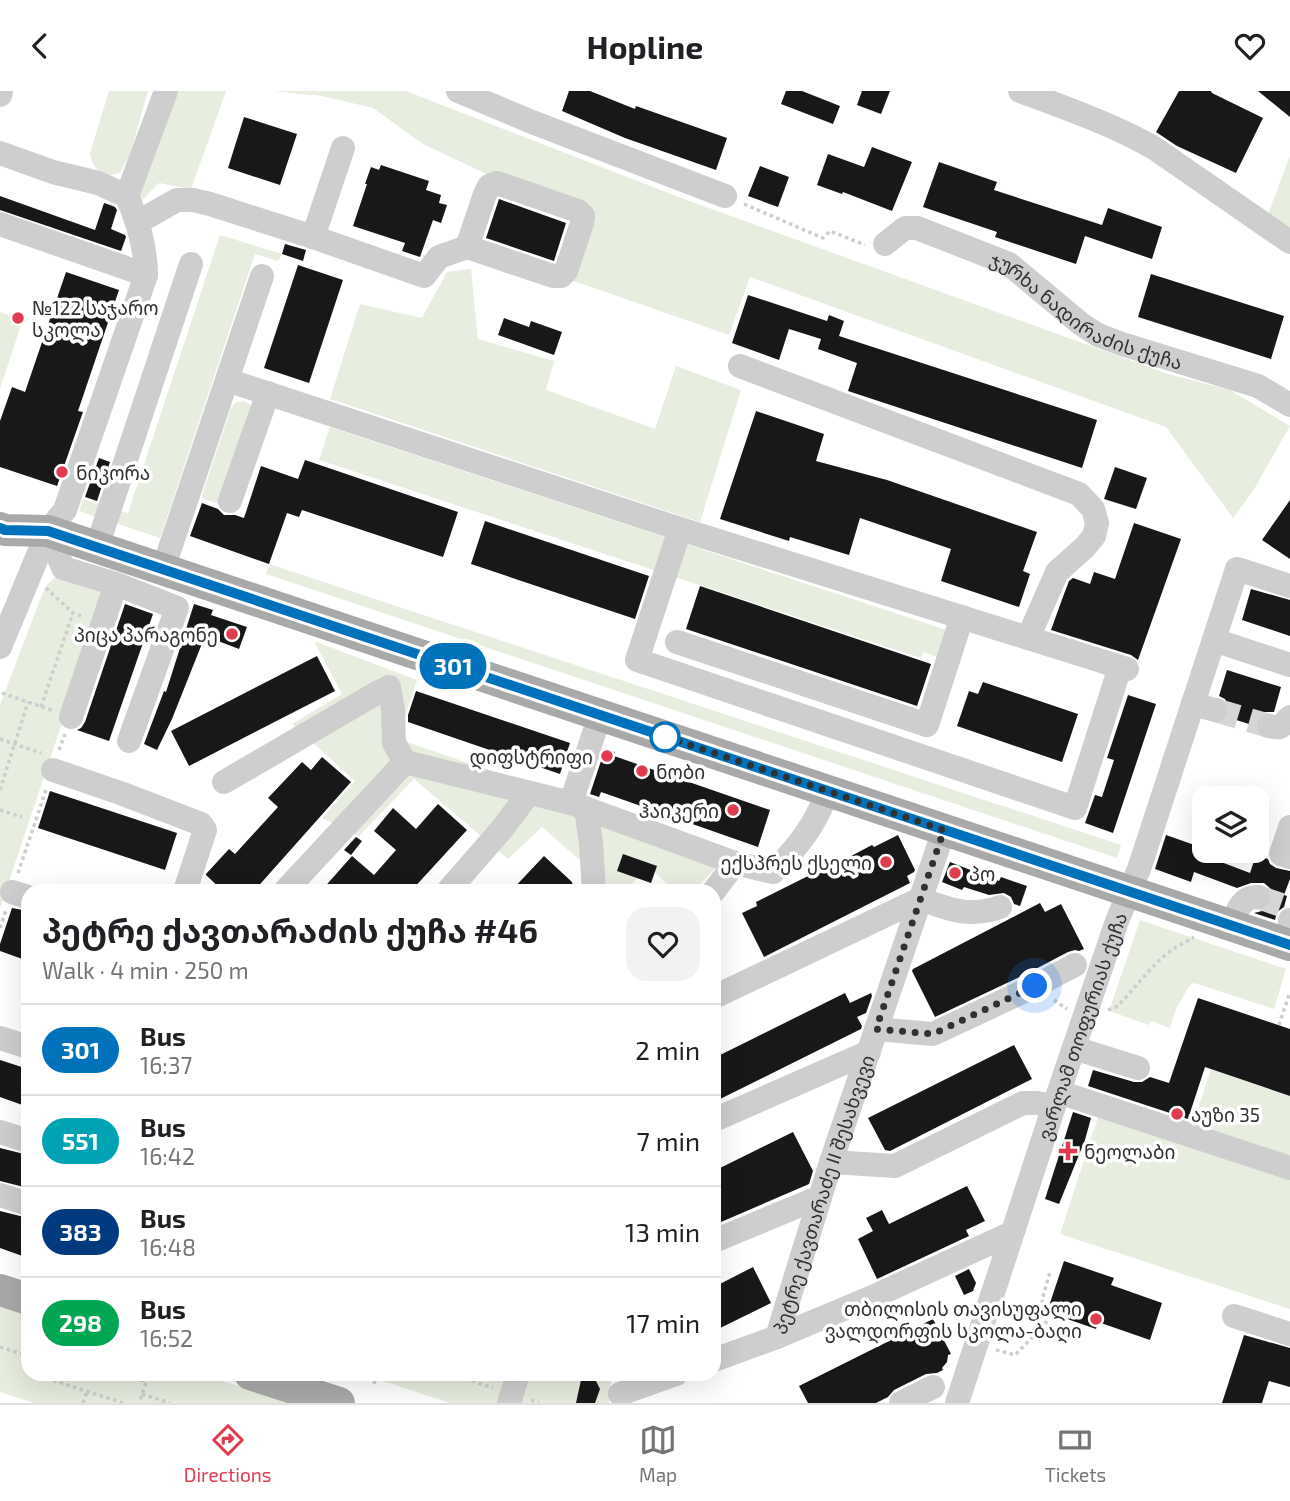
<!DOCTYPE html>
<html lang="en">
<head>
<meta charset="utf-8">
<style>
	:root { --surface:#fff; --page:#f2f2f2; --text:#202124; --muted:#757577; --line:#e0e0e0; --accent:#e03b4e }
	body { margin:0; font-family:"Exo 2","Noto Sans Georgian",sans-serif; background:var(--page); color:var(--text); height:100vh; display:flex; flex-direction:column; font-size:26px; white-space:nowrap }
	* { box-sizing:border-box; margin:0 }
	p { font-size:23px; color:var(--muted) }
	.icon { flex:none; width:38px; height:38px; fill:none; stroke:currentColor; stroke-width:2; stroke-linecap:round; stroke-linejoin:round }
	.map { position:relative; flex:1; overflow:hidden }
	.details { position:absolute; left:21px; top:793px; width:700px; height:497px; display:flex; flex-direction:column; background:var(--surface); border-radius:21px; box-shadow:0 7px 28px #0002 }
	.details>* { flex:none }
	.badge { padding:0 14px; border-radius:23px; font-size:24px; line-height:46px }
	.tools { position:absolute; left:1192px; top:695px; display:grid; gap:14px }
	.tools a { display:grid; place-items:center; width:77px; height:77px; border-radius:14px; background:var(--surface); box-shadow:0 7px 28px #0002; font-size:35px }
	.you { position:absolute; width:35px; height:35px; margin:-18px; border:5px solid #fff; border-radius:50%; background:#1a73e8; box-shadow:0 0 0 10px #1a73e833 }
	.map>.badge { position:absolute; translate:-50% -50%; box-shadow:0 0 0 4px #fff }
	.round { display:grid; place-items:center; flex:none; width:74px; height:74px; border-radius:21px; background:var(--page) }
	.summary { display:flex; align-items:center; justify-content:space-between; height:119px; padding:0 21px }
	h1 { font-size:33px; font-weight:700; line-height:52px }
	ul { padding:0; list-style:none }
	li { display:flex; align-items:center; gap:21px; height:91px; padding:0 21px; border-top:2px solid var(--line) }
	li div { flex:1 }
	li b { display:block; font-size:26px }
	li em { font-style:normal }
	li .badge { min-width:77px; font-weight:700; text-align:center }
	header { display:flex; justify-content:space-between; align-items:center; height:91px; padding:0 21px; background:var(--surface); font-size:32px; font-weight:700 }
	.menu { display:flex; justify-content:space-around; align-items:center; height:98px; border-top:2px solid var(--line); background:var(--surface); font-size:19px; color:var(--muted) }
	.menu a { display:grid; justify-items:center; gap:4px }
	.menu .selected { color:var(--accent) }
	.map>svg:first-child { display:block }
	.green { fill:#e7eddf }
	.building { fill:#181818 }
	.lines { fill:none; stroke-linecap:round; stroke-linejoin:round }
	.minor-tunnel { stroke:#d6d6d6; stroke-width:24; stroke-dasharray:24 12; stroke-linecap:butt }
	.path { stroke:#cecece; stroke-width:3.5; stroke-dasharray:3.5 3.5; stroke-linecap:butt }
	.minor { stroke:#cecece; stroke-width:24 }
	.major { stroke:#a9a9a9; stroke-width:32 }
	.line-casing { stroke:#fff; stroke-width:16 }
	.line { stroke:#0072bc; stroke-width:10 }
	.walk { stroke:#313131; stroke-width:7; stroke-dasharray:0 12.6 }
	.poi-dot { fill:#e03b4e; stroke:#fff; stroke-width:2.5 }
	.stop-dot { fill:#fff; stroke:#0072bc; stroke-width:3.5 }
	.labels { text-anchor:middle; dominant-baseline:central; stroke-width:7; stroke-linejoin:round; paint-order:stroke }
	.poi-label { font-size:19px; fill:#313131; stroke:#fff; text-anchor:start }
	.street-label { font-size:19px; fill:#313131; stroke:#fff }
</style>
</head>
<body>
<header><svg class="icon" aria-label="back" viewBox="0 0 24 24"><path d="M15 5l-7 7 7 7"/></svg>Hopline<svg class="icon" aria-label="heart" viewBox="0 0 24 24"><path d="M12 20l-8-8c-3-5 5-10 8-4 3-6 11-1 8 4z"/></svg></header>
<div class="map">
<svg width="1290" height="1312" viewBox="0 0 1290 1312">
	<rect width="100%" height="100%" fill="#fff"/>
	<!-- green -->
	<g class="green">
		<path d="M109,0H148L130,63L120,82L105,85C96,78 91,73 90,62Z"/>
		<polygon points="169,0 226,0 191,98 159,92 141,110 135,105"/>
		<polygon points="272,0 406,0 684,108 1168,283 1230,299 1290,335 1253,400 1233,427 1166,336 750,186 729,244 571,189 589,134 499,89 423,53 373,17 322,5"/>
		<polygon points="1290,65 1290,140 1268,123"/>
		<polygon points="220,144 282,163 278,170 255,163 160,447 109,430 113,418 128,422"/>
		<polygon points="471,178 478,248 554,270 546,299 655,338 676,275 741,299 700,431 330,308 360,213 422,227 447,181"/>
		<polygon points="0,221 23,228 0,298"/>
		<polygon points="244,310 251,314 222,414 201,407 231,317 236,311"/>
		<polygon points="330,336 953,541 944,569 924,561 921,567 319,369"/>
		<polygon points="83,408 106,416 102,428 79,420"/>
		<polygon points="269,473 1121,754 1117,767 266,483"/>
		<polygon points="58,483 108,495 0,817 0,614 40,509 46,495"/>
		<polygon points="314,550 417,589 398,648 730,761 694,800 674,800 649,775 625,800 615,800 542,736 508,768 414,688 359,745 322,727 355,690 292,633 342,603"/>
		<polygon points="1140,829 1286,878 1274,918 1194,892 1190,894 1176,918 1170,937 1151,930 1149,934 1109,920"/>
		<polygon points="1211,978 1290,1005 1290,1063 1288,1069 1192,1036"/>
		<polygon points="1099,1023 1290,1084 1290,1218 1060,1143"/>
		<polygon points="0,1215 28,1224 28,1283 202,1283 289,1312 34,1312 0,1301"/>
		<polygon points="362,1283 612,1283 609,1312 450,1312"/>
	</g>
	<!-- building -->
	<g class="building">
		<polygon points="569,0 590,0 635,18 636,15 727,47 716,79 625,47 562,20"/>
		<polygon points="786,0 802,0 840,15 833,33 781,13"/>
		<polygon points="862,0 890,0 881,23 857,14"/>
		<polygon points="1179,0 1211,0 1212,2 1263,27 1236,82 1177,55 1156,41"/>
		<polygon points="1258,0 1290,0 1290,26"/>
		<polygon points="244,26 297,43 280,94 228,77"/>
		<polygon points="872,56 912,71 892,120 843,101 842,103 817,94 828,63 864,76"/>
		<polygon points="939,71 997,91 994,99 1102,134 1108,117 1162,136 1152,168 1085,145 1076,173 995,146 997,141 923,116"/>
		<polygon points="381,74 429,90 426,99 441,104 439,112 447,114 441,132 433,129 420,166 402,160 405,152 353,135 367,93 365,93 371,76 379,79"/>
		<polygon points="760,75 789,86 778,116 748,105"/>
		<polygon points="0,105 95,139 104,112 110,114 115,116 117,119 111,138 125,144 126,146 121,160 0,119"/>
		<polygon points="499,108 566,132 554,170 486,147"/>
		<polygon points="285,153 306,159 303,170 282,163"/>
		<polygon points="298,174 343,189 309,292 264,277"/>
		<polygon points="66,181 119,199 78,320 83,321 57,395 0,376 0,330 12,296 25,301"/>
		<polygon points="1151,183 1284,225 1271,268 1138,226"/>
		<polygon points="748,204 827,230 829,224 844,230 839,245 1097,329 1082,377 848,300 857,272 818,258 821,248 789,238 779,269 732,252"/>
		<polygon points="504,227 529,236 531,230 562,241 554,264 498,244"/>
		<polygon points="756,320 824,343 816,370 887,389 1037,441 1023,480 1030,483 1019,516 941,490 951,458 860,427 849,464 790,446 789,450 720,428"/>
		<polygon points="99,367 110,371 97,410 85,406"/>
		<polygon points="305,369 458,421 443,466 302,419 299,426 287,422 269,473 190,445 202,412 218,418 224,424 235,424 244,427 261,375 298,388"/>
		<polygon points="1115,376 1147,387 1136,418 1104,408"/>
		<polygon points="1290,409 1290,468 1262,449"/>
		<polygon points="485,430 649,485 635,528 471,473"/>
		<polygon points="1134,432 1181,448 1138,569 1131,564 1051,539 1064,503 1069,490 1073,487 1090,493 1094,481 1115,488"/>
		<polygon points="700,495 931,573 917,615 686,538"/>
		<polygon points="1251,498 1290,509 1290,545 1242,529"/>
		<polygon points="125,513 153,523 109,650 77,639 81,637 85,631"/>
		<polygon points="194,513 213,519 211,524 247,536 239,558 205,545 172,628 157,659 144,653 164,600 166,601"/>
		<polygon points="317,565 335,600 189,675 171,640"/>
		<polygon points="1227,579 1281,596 1274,621 1265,621 1258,625 1255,635 1227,626 1229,622 1229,615 1225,608 1219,605"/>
		<polygon points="983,591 1078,623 1062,671 957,635 969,600 978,603"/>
		<polygon points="416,600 570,652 560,683 408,631 408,624"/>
		<polygon points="1128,604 1156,613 1113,742 1085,732 1095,704 1102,706 1114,669 1107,667"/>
		<polygon points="605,658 615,661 614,665 770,719 758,756 601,701 599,706 590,703"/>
		<polygon points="322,666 351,691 254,800 223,800 206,784 206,783 229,758 235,763 278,716 268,707 302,671 311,679"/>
		<polygon points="50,700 177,742 165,779 38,737"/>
		<polygon points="438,713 467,739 411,800 321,800 352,765 374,784 396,759 374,740 393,717 416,738"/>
		<polygon points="898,744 915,779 914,781 907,785 910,792 764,866 742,822 757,815 756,811 814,782 815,784 872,754 874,756"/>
		<polygon points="1166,744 1203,757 1200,763 1250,782 1256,764 1268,768 1270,773 1276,777 1290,780 1290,788 1284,804 1287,805 1284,816 1277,821 1275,829 1254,822 1266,819 1272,812 1273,804 1271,798 1264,792 1251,792 1237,797 1194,781 1191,791 1155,778"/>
		<polygon points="356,746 362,750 351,764 344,759"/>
		<polygon points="623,763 657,775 651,792 617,780"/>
		<polygon points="544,765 572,791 572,792 579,800 511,800"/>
		<polygon points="950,771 999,790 1001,786 1027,795 1020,815 1014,813 1011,806 1004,802 989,804 964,796 962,799 942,791"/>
		<polygon points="1040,812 1045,821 1061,813 1084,858 1079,860 1075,859 1068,861 1028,882 935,926 912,880 913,878"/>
		<polygon points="12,817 28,820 28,870 0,860 0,853"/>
		<polygon points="845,902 850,912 871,902 872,905 866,922 857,926 862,935 861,938 714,1011 714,967"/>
		<polygon points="1198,907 1290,938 1290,1005 1205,976 1188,1028 1088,995 1093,979 1134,991 1142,991 1150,986 1169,992"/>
		<polygon points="1014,954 1032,988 890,1060 885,1059 868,1027"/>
		<polygon points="0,969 28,978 28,1016 0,1006"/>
		<polygon points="1073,1021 1091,1027 1085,1049 1059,1113 1045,1108"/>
		<polygon points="793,1041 813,1080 809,1093 714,1134 714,1080"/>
		<polygon points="0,1057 28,1064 28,1097 0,1090"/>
		<polygon points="967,1095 985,1130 966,1139 969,1145 877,1188 858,1148 873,1140 866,1127 882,1119 889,1133"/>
		<polygon points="0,1120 28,1127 28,1167 0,1157"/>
		<polygon points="1064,1170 1114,1187 1111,1194 1162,1212 1150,1249 1098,1231 1096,1238 1047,1221"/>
		<polygon points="753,1176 771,1212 714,1240 714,1196"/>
		<polygon points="969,1178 976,1192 973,1200 964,1204 955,1185"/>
		<polygon points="933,1228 951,1263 948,1264 947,1271 942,1277 943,1279 937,1282 926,1283 894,1299 888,1306 876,1312 808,1312 799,1295"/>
		<polygon points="1244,1244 1290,1257 1290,1296 1269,1290 1262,1312 1222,1312"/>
		<polygon points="591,1288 596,1290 600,1298 595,1312 576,1312 581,1289"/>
	</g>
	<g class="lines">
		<!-- minor-tunnel -->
		<g class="minor-tunnel">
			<polyline points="1215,619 1269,635"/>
			<polyline points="1258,806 1284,815"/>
		</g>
		<!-- path -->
		<g class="path">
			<polyline points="744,113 823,147 830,140 865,154"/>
			<polyline points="46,497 73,522 84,526"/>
			<polyline points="2,602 54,620"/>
			<polyline points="41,616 73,522"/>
			<polyline points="0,648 41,662"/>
			<polyline points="59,659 65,643"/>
			<polyline points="0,699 28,611"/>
			<polyline points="0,719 22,726"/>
			<polyline points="18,782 47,696"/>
			<polyline points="0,837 6,819"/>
			<polyline points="1054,909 1067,918"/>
			<polyline points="1108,919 1118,915 1157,871 1173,858 1194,846"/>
			<polyline points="1279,934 1290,901"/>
			<polyline points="0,1256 28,1265"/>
			<polyline points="996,1259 1015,1264 1046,1232 1042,1209 1050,1181"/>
			<polyline points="33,1283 123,1312"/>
			<polyline points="120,1283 146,1291 139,1312"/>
			<polyline points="452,1283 493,1297"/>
			<polyline points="374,1293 377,1283"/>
			<polyline points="142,1303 170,1312"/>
			<polyline points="531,1309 539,1312"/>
			<polyline points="83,1312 87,1301"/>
			<polyline points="597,1312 598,1312"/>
		</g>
		<!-- minor -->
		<g class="minor">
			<polyline points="458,0 532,31 725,105"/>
			<path d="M1020,0C1065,17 1112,33 1154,57L1290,151"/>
			<polyline points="0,4 1,0"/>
			<polyline points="343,57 313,146 424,185 439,166 467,156"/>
			<polyline points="0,62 53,81 98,92 127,105"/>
			<polygon points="497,92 578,120 583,125 582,132 566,180 561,185 553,185 467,156 485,103 489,95"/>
			<polyline points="138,131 177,109 193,109 210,113 313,146"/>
			<polyline points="0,133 146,184"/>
			<path id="s1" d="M885,153L905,137H917L1009,173L1081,233L1098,244L1122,253L1258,295L1290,314"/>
			<polyline points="740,275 1079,403 1093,418 1097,432 1094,445 1085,456 1057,481 1028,547"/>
			<polyline points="227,289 680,438 1127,578"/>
			<polyline points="230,410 268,302"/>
			<polyline points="680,438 637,569 1075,717 1120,576"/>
			<polyline points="48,440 63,477 116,493 177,517 129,650"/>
			<polyline points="97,456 191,173"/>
			<polyline points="163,478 262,185"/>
			<polyline points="1214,549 1290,574"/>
			<polyline points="677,551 927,634 962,526"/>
			<path d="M0,556L48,440L65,419L146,184C146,156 138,131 127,105L166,0"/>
			<polyline points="1193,613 1215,619"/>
			<polyline points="71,626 116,493"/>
			<path d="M1269,635C1285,639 1280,634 1290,626"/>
			<polyline points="53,679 123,703 201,733 205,739 185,800"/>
			<path d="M224,691L375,603L389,596L393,619L394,652L405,671L571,712L735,772L773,781C799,755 815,734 828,700"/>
			<polyline points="571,712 600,624"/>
			<polyline points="586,718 591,752 594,800"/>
			<polyline points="1290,736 1281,763 1290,766"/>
			<polyline points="285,800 405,671"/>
			<polyline points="448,800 502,738 529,702"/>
			<polyline points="714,800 735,772"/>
			<polyline points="12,801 28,806"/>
			<path d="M1231,834C1237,821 1241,805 1258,806"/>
			<polyline points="1288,853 1290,829"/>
			<path d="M714,906L920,808C949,818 969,827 1000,816"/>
			<polyline points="876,938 933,943 1035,895 1075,874"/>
			<polyline points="0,947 28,956"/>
			<polyline points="1074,957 1138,977"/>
			<polyline points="1059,1001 1290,1077"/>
			<polyline points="714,1029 869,961"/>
			<polyline points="0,1041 28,1050"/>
			<polyline points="831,1071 895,1075 1023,1012 1037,1012 1054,1015"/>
			<polyline points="0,1104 28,1113"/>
			<polyline points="714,1150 820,1106"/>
			<polyline points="1234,1225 1290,1243"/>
			<polyline points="777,1246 877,1204 1012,1142"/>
			<path id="s2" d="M714,1269L777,1246L831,1071L944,739"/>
			<polyline points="620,1303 676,1283"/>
			<polyline points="509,1312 518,1283"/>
			<polyline points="901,1312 933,1296"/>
			<path id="s3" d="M957,1312L1054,1015L1117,830L1139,778L1237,478L1290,495"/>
		</g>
		<!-- major -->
		<g class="major">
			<polyline points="0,437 5,439 48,440 1290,854"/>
			<polyline points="0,1199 28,1208"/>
			<polyline points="250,1283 339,1312"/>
		</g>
	</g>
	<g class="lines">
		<defs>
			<polyline id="line" points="0,437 5,439 48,440 1290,854"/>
		</defs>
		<!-- line casing -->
		<use href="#line" class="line-casing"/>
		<!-- line -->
		<use href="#line" class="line"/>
		<!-- walk -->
		<polyline class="walk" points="665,646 660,644 944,739 876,938 933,943 1035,895"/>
	</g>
	<!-- markers -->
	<g class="poi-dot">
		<circle cx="18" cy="227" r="7"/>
		<circle cx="62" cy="381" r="7"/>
		<circle cx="232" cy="543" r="7"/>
		<circle cx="607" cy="665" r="7"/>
		<circle cx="642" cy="680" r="7"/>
		<circle cx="733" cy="719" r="7"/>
		<circle cx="886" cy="771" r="7"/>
		<circle cx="955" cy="782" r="7"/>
		<circle cx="1177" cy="1023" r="7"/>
		<path d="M1064.5 1049.5h7v7h7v7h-7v7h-7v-7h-7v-7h7z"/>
		<circle cx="1096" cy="1228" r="7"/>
	</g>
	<circle class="stop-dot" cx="665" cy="646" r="14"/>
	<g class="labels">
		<!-- poi labels -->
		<g class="poi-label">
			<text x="32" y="216">№122 საჯარო<tspan x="32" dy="22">სკოლა</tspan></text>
			<text x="76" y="381">ნიკორა</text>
			<text x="218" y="543" text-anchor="end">პიცა პარაგონე</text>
			<text x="593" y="665" text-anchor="end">დიფსტრიფი</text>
			<text x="656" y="680">ნობი</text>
			<text x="719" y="719" text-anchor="end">ჰაიკერი</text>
			<text x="872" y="771" text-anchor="end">ექსპრეს ქსელი</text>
			<text x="969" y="782">პო</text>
			<text x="1191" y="1023">აუზი 35</text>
			<text x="1084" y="1060">ნეოლაბი</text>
			<text x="1082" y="1217" text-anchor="end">თბილისის თავისუფალი<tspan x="1082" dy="22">ვალდორფის სკოლა-ბაღი</tspan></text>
		</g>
		<!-- street labels -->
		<g class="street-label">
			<text stroke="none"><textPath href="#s1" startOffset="228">ჯურხა ნადირაძის ქუჩა</textPath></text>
			<text stroke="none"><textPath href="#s3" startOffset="397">ვარლამ თოფურიას ქუჩა</textPath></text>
			<text stroke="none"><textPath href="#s2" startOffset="217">პეტრე ქავთარაძე II შესახვევი</textPath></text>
		</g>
	</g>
</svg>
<div class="tools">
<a><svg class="icon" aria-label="layers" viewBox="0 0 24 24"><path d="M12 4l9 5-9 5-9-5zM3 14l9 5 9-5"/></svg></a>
</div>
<div class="you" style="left:1035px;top:895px"></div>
<b class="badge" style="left:453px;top:575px;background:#0072bc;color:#fff">301</b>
<section class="details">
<div class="summary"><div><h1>პეტრე ქავთარაძის ქუჩა #46</h1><p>Walk · 4 min · 250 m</p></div><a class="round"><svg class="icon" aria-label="heart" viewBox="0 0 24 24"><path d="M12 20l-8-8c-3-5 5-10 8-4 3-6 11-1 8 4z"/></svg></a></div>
<ul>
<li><span class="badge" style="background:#0072bc;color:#fff">301</span><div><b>Bus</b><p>16:37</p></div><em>2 min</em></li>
<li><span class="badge" style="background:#00a3b4;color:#fff">551</span><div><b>Bus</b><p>16:42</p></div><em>7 min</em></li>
<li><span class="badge" style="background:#003b80;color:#fff">383</span><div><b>Bus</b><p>16:48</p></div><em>13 min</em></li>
<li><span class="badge" style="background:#00a651;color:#fff">298</span><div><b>Bus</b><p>16:52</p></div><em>17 min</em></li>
</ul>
</section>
</div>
<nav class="menu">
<a class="selected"><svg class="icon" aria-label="directions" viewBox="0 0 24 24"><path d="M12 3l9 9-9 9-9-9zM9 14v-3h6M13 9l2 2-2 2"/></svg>Directions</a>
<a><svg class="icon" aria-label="map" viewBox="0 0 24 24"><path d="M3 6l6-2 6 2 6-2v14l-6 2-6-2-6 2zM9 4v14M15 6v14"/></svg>Map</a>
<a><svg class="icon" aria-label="tickets" viewBox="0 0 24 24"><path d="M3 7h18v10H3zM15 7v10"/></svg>Tickets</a>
</nav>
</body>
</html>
